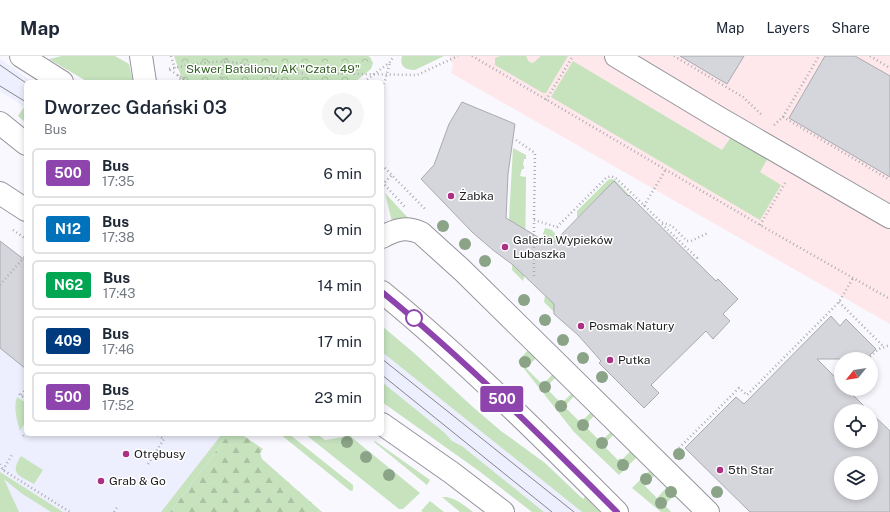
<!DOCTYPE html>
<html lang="en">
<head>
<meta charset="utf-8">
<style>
	:root { --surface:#fff; --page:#f6f6f7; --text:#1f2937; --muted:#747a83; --line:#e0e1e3 }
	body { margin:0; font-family:"Public Sans",sans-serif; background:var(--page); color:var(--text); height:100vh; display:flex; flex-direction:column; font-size:15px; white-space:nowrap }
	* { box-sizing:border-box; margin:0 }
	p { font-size:13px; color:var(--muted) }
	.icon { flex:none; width:22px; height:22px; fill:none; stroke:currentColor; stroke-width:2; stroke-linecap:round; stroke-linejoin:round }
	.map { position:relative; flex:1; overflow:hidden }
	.sheet { position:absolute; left:24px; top:24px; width:360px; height:356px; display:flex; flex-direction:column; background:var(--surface); border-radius:6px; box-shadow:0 2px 6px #0003 }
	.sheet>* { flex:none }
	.badge { padding:0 8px; border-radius:3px; font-size:14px; line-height:26px }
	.needle { width:26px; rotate:240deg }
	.tools { position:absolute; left:834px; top:296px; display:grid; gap:8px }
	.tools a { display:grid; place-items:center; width:44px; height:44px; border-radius:50%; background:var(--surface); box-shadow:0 2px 6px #0003; font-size:20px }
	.map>.badge { position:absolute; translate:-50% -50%; box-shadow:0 0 0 2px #fff }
	.round { display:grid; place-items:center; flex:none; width:42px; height:42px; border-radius:21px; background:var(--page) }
	.overview { display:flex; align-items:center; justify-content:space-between; height:68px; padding:0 20px }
	h1 { font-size:19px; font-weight:600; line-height:30px }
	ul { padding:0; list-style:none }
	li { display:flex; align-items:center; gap:12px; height:50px; margin:0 8px 6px; padding:0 12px; border:2px solid var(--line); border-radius:6px }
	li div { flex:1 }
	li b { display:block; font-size:15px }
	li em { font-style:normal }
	li .badge { min-width:44px; font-weight:700; text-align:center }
	header { display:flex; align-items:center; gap:24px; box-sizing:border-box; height:56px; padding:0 20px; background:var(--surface); border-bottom:1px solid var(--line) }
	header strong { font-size:19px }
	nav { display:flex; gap:22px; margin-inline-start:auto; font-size:14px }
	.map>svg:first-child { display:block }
	.commercial { fill:#fee8eb }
	.built { fill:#eeeffe }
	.green { fill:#c6e3be }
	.forest { fill:url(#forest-firs) }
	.park { fill:url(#park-crowns) }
	.building { fill:#d5d5dc; stroke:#a9aab0; fill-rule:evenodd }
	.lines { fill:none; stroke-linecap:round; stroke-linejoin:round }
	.minor-casing { stroke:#94949b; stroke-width:24 }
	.major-casing { stroke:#94949b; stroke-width:24 }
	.path { stroke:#acacb1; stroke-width:2.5; stroke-dasharray:1 3; stroke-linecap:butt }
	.minor { stroke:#fff; stroke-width:22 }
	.major { stroke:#fff; stroke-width:22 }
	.tram { stroke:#858589; stroke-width:1 }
	.tree { fill:#8ba386 }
	.line-casing { stroke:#fff; stroke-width:9 }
	.line { stroke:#8e44ad; stroke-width:6 }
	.poi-dot { fill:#ac3083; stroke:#fff; stroke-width:1.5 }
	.stop-dot { fill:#fff; stroke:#8e44ad; stroke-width:2 }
	.labels { text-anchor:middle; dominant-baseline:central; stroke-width:3; stroke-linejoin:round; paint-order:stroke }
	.park-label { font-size:12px; fill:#325e24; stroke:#fff }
	.poi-label { font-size:12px; fill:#202023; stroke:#fff; text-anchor:start }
</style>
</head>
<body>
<header>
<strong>Map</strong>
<nav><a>Map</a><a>Layers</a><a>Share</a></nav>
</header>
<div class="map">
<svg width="890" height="456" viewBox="0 0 890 456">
	<defs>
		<pattern id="forest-firs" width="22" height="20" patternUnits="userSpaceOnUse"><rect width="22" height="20" fill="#c6e3be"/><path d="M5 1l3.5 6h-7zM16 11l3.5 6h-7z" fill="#aac2a3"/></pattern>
		<pattern id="park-crowns" width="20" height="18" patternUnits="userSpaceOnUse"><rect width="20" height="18" fill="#c6e3be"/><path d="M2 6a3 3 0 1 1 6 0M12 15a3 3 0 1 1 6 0" fill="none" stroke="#aac2a3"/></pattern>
	</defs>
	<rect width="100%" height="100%" fill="#f8f8fe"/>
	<!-- commercial -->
	<polygon class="commercial" points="449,0 890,0 890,268 451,17 453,9"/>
	<!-- built -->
	<g class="built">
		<polygon points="0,3 33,26 26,26 26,52 0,35"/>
		<polygon points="0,185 26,205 26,378 229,378 170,456 0,456"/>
		<polygon points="382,296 582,456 544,456 462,390 452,385 445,377 382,326"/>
	</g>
	<!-- green -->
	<g class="green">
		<polygon points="62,0 115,0 129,8 133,26 88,26 49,3"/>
		<path d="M402,0H444L415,14C405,14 399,10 402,0Z"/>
		<polygon points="500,0 526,0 529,6 533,7 541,0 568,0 546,37 543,37 495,9 495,2"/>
		<polygon points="573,5 722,94 731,81 768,102 760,116 781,129 760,164 551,41"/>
		<polygon points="24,51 26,52 26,67 18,60"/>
		<polygon points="513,92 526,99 526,103 524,103 523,109 524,110 524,113 522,113 520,120 526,121 525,218 523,225 512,214 513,167 509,163"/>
		<polygon points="611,123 615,124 629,139 628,140 614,125 577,162 577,155 608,124"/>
		<polygon points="385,137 410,164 392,166"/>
		<polygon points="545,172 552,174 558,181 555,184 555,211 543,208 543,178"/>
		<polygon points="547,224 554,225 554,256 544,246"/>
		<polygon points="382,270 414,297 474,352 501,375 545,407 583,443 585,441 600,456 582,456 382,296"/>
		<polygon points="530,292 538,300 526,312 541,327 542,325 544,327 553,318 556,321 547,330 548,332 547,333 560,346 561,344 563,346 572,337 575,339 566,349 568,350 566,352 579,365 581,364 582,365 591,356 595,359 586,368 587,370 586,371 599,384 600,383 602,384 612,375 614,378 605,388 607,389 605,391 618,404 620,402 622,404 632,393 638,400 619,419 574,376 518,305"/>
		<polygon points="382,326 445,377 452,385 462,390 544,456 532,456 479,415 382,346"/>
		<path d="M17,341L26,347V365L20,375C17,365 13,351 17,341Z"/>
		<polygon points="222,378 229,378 170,456 161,456"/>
		<polygon points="280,378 289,378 353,429 353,434 351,435 348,433"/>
		<polygon points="305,378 317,378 325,384 350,380 420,437 403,453 399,453"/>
		<polygon points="375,385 430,424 427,429 374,386"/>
		<path d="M21,400L43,414L34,428C19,419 9,419 21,400Z"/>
		<polygon points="650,414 655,419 645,430 657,442 667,431 675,438 665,449 671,456 661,456 632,432"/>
		<polygon points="0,416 63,456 51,456 21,437 4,423 19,456 0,456"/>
		<path d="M442,441C454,440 464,449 473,456H460Z"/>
		<polygon points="430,445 444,456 423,456 421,455"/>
	</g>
	<!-- forest -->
	<polygon class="forest" points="229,378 241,378 263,393 260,397 262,403 322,456 170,456"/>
	<!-- park -->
	<polygon class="park" points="174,0 368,0 370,1 373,7 371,13 355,26 183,26"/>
	<!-- building -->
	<g class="building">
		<polygon points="680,0 744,0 727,28"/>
		<polygon points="825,0 855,0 890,20 890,121 789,62"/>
		<polygon points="462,46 515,68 508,118 506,162 551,189 614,125 628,140 629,139 716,225 718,223 738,243 723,258 730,265 713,283 706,275 651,329 659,337 644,352 599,307 601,305 578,279 554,258 554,248 513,209 493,194 472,176 421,123 434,109 449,68"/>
		<polygon points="0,185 26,205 26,313 0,292"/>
		<path d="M831,260L840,270L846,263L876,293L866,303H817L841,327V333H847L869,355H841V385H871V357L890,375V456H750L685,392L736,341L744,348ZM841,407H871V437H841Z"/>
	</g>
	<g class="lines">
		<defs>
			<g id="minor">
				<polyline points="616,0 719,62 890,161"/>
				<polyline points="0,137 26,154"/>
				<path d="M382,181C395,174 406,170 421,177L462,214L708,456"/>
			</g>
			<g id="major">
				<polyline points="21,0 62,26"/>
				<polyline points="141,0 145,26"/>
				<polyline points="0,67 26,88"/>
				<path d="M382,236C465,304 541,380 617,456"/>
				<polyline points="382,368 452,417 503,456"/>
			</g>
		</defs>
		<!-- minor casing -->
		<use href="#minor" class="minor-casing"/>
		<!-- major casing -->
		<use href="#major" class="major-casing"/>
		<!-- path -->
		<g class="path">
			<polyline points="171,0 175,13"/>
			<polyline points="472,0 760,169 890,243"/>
			<polyline points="674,0 743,41 762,59"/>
			<polyline points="870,0 890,12"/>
			<path d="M169,13C218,3 241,0 283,26"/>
			<polyline points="222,13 239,16 417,19 458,0"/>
			<polyline points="170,14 188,26"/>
			<polyline points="178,19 182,26"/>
			<polyline points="220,26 222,13 228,0"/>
			<polyline points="364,26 390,6 394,0"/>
			<polyline points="382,36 390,6"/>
			<polyline points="546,44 573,0"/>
			<polyline points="783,61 819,0"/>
			<polyline points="774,69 783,61 890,124"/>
			<polyline points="516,84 535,97 534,164"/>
			<polyline points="382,109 425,153"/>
			<polyline points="382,126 405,151"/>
			<polyline points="382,129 392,119"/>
			<polyline points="382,147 382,151"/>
			<polyline points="644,150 666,113"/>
			<polyline points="662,168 697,202 695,204"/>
			<polyline points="760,169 785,127"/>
			<polyline points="13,174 26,183"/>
			<polyline points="534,220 534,164 557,171 606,122 611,120 617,123 661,166 672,170 687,185 691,185 708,177"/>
			<polyline points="0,229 26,199"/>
			<polyline points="839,246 884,291"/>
			<polyline points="867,303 879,293 890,289"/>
			<polyline points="19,338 26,343"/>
			<polyline points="21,339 26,333"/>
			<polyline points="23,380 26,377"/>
			<polyline points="679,392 739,332 747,339 839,246 853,222"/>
			<polyline points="0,408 3,414 70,456"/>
			<polyline points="148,408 164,383 156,378"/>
			<polyline points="3,414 13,397"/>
			<polyline points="114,456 118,450"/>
		</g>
		<!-- minor -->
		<use href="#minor" class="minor"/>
		<!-- major -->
		<use href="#major" class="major"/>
		<!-- tram -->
		<g class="tram">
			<polyline points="0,9 26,27"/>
			<polyline points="0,30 26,46"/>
			<polyline points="382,303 574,456"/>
			<polyline points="382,319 552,456"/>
		</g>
	</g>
	<!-- trees -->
	<g class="tree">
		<circle cx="443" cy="170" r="6"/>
		<circle cx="465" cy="188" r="6"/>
		<circle cx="485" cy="205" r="6"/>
		<circle cx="524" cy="244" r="6"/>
		<circle cx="545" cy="264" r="6"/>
		<circle cx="563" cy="284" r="6"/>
		<circle cx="583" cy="302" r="6"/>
		<circle cx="525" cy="306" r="6"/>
		<circle cx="602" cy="321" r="6"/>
		<circle cx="545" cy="331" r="6"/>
		<circle cx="561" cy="350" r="6"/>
		<circle cx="583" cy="369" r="6"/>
		<circle cx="347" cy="386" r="6"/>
		<circle cx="602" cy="387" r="6"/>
		<circle cx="679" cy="398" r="6"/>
		<circle cx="366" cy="401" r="6"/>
		<circle cx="623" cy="409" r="6"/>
		<circle cx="389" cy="419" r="6"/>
		<circle cx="646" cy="423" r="6"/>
		<circle cx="671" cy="436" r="6"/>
		<circle cx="717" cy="436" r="6"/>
		<circle cx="661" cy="447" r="6"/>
	</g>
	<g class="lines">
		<defs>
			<path id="line" d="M382,236C465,304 541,380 617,456"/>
		</defs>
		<!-- line casing -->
		<use href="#line" class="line-casing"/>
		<!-- line -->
		<use href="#line" class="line"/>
	</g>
	<!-- markers -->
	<g class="poi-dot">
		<circle cx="451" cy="140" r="4"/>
		<circle cx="505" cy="191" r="4"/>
		<circle cx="581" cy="270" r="4"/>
		<circle cx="610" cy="304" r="4"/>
		<circle cx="126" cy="398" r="4"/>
		<circle cx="720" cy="414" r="4"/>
		<circle cx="101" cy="425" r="4"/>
	</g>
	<circle class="stop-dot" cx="414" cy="262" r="8"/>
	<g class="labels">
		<!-- park labels -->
		<g class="park-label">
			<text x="273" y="13">Skwer Batalionu AK "Czata 49"</text>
		</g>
		<!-- poi labels -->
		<g class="poi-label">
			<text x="459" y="140">Żabka</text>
			<text x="513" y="184">Galeria Wypieków<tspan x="513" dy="14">Lubaszka</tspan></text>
			<text x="589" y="270">Posmak Natury</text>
			<text x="618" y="304">Putka</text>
			<text x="134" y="398">Otrębusy</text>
			<text x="728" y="414">5th Star</text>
			<text x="109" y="425">Grab &amp; Go</text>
		</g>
	</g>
</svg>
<div class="tools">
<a><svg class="needle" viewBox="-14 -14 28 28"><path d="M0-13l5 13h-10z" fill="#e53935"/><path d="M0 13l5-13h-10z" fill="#747a83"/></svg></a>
<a><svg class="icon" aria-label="locate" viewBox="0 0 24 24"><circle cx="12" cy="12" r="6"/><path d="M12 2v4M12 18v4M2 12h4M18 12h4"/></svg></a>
<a><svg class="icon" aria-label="layers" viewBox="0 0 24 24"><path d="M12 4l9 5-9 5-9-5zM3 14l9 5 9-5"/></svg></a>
</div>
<b class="badge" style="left:502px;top:343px;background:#8e44ad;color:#fff">500</b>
<section class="sheet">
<div class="overview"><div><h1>Dworzec Gdański 03</h1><p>Bus</p></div><a class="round"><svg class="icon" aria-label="heart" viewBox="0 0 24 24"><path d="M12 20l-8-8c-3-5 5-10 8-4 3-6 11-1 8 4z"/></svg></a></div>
<ul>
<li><span class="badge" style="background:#8e44ad;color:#fff">500</span><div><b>Bus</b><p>17:35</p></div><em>6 min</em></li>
<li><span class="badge" style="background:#0072bc;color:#fff">N12</span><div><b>Bus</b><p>17:38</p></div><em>9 min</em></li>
<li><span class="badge" style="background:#00a651;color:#fff">N62</span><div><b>Bus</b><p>17:43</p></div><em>14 min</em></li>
<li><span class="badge" style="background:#003b80;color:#fff">409</span><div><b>Bus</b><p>17:46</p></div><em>17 min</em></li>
<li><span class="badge" style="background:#8e44ad;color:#fff">500</span><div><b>Bus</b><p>17:52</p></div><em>23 min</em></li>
</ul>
</section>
</div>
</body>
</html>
